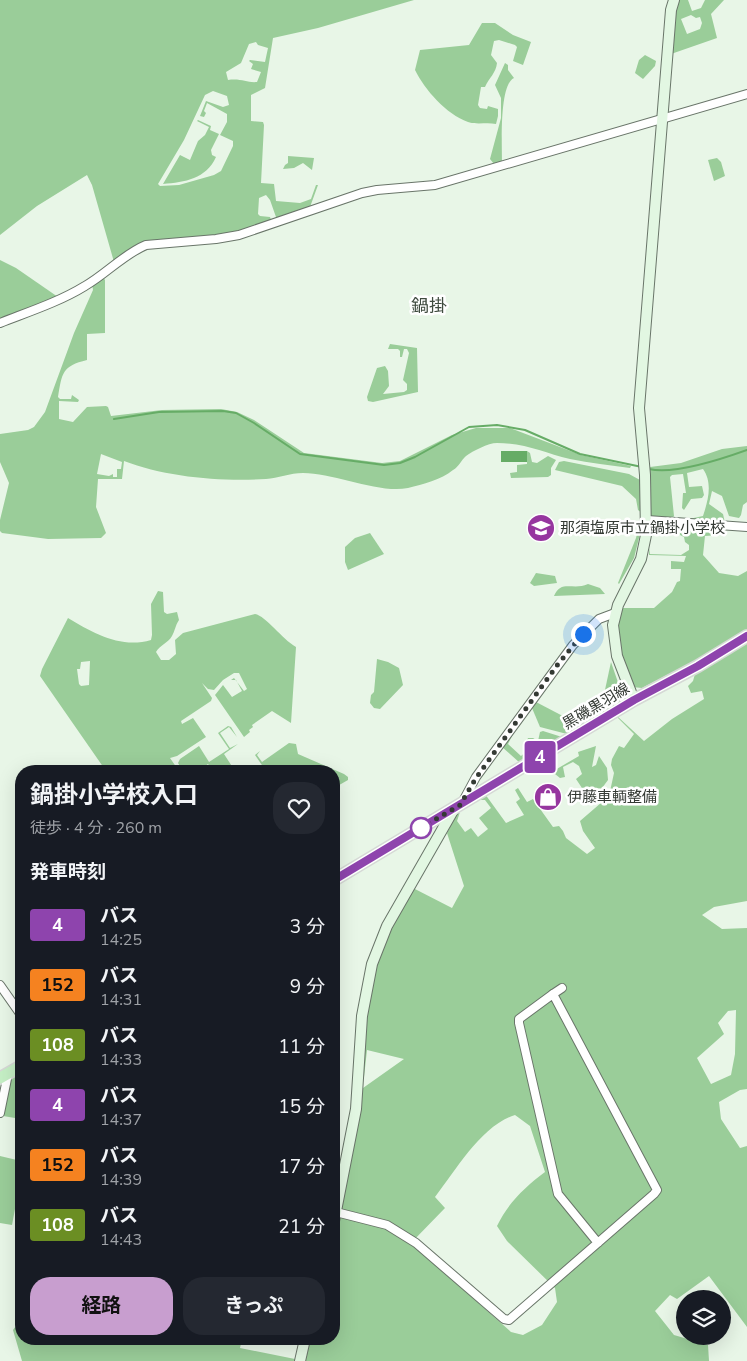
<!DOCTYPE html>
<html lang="ja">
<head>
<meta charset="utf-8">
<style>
	:root { --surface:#171b24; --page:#242831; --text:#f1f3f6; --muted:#9ea1a6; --accent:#c89ecf }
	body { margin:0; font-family:"Nunito Sans","Noto Sans JP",sans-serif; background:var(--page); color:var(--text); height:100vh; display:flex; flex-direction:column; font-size:19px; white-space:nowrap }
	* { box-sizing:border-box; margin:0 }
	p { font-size:16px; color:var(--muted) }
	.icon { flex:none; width:28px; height:28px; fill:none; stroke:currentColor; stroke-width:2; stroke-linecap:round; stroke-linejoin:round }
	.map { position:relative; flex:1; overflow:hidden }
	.details { position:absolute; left:15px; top:765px; width:325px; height:580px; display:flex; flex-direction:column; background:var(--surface); border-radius:20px; box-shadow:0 5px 20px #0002 }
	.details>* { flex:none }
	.badge { padding:0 10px; border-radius:4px; font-size:18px; line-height:32px }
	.buttons { position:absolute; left:676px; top:1290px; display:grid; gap:10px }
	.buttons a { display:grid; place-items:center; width:55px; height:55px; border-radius:50%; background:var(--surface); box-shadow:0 5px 20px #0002; font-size:25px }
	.you { position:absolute; width:25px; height:25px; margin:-12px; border:4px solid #fff; border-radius:50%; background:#1a73e8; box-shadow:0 0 0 8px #1a73e833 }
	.map>.badge { position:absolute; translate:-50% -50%; box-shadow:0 0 0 2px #fff }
	h2 { padding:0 15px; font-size:19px; line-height:45px }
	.round { display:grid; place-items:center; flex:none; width:52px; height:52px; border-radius:20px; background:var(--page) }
	.overview { display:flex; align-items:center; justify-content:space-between; height:85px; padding:0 15px }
	h1 { font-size:24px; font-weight:700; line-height:38px }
	.primary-button { display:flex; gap:10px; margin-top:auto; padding:10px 15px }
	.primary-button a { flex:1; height:58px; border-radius:20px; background:var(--accent); color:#111; font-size:20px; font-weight:700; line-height:58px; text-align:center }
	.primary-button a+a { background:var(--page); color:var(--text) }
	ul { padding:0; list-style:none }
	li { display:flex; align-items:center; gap:15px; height:60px; padding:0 15px }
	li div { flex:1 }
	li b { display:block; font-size:19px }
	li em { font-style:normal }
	li .badge { min-width:55px; font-weight:700; text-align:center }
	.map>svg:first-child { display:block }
	.green { fill:#9acd99; fill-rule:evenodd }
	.water { fill:#66ac66 }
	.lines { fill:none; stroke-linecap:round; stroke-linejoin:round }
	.stream { stroke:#66ac66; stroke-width:2 }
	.street-casing { stroke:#697569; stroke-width:10 }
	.secondary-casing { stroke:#697569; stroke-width:12 }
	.primary-casing { stroke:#d6d8d6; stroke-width:14 }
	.street { stroke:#fff; stroke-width:8 }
	.secondary { stroke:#e2f7e2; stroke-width:10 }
	.primary { stroke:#c5efc5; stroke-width:11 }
	.line-casing { stroke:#fff; stroke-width:11 }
	.line { stroke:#8e44ad; stroke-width:8 }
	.walk { stroke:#343a34; stroke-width:5; stroke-dasharray:0 9 }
	.stop-dot { fill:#fff; stroke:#8e44ad; stroke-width:2.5 }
	.labels { text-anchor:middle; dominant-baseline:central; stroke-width:5; stroke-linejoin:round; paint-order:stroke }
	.poi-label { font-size:15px; fill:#343a34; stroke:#fff; text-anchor:start }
	.street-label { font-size:15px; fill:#343a34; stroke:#fff }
	.quarter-label { font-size:18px; fill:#404c40; stroke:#fff }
</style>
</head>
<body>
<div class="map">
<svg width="747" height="1361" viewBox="0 0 747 1361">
	<rect width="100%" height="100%" fill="#e8f6e7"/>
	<!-- green -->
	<g class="green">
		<path d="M0,0H414L318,28L273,38L265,88L251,95V121L263,122L264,125L261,183L274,184L276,201L300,203L311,199L316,185H318L310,207L281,218L276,217L270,200L266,195L259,198L258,214L260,216L270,217L272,222L241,233L165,240L114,262L92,185L87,175L37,206L0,235ZM256,42L258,45L268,48L265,62L250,60L249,61L253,64L251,69L261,72L257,82C247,83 241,78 228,80L226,72L241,63L249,44ZM213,91L227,96L229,105L223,107L206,101L200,116L204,117L206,113L204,111L207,103L227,114V122L220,135L233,141V146L221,171L214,175L179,185L160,186L158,184L184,140L205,95Z"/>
		<path d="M676,0H688L692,11L701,8L705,0H724L711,14L717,38L671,54ZM691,15L696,18L700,17L702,23L700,29L687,34L681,19Z"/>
		<path d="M482,23H495L513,35L531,42L523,65L513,61L517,47L515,45L499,40L494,41L491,55L497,63C496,73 489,78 485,87H481L478,105L480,108L487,109L488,106L498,109V116L496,124C487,122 477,125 468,122C446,114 425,90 415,70L420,50L469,45Z"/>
		<polygon points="645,55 656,61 655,66 643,79 635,73 639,60"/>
		<path d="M505,63L508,65V70L514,78C499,85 502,144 502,161L494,164L490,159L501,118V98L495,85Z"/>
		<path d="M198,120L211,126L210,130L219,134L211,150L212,155L216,157C206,179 185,182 163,184L180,155L190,160L198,141L205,135L209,127L197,121Z"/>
		<polygon points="288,156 314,158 312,170 303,163 294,168 283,169 285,165 288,163"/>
		<polygon points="717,158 721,162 725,176 714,181 708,160"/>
		<polygon points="0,260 16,268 58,297 0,320"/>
		<path d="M103,277L105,280V333L87,334V360C62,366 62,373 58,397L60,399H71L72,395L79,400L78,402L59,401V419L73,422L87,407L106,406L108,407L111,416L162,410L221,409L237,412L254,420L304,453L382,463L400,461L452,435L476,428H510L581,455L631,466L630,468C610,465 590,463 570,459C544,453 526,443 497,443C488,443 473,451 466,456C461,460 459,467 453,470C441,480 423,484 408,488C379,494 334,473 303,473C290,473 278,478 266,479C222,482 165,477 124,461L122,479H98L96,507L106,533L101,538L48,539L2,533L0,531V520L9,483L0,462V434L28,430L34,427L45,412L74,333L93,290L92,284ZM101,454L122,462L121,469H117V477H113V474L109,476L97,474Z"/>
		<polygon points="390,344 417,348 418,392 373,402 368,401 367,397 377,368 385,366 388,371 389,386 383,394 404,392 407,390 407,384 403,380 409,353 407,349 404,349 402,357 400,357 400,351 398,349 388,349"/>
		<path d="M747,446V502L743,505L741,515L739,518L729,516L722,496L712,491L709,504L723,514L725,523L689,519L703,516C708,501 713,483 703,469L687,473L689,487L702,486L704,495L702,498L691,499L684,510L682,508L683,493H686L683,474L672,475L670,477L674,516L671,520L651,519L646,471L650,467L681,463L722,449Z"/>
		<polygon points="527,451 530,453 532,462 537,463 548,456 556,460 551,468 551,475 548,477 511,478 510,473 517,472 517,465 527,464"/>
		<polygon points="564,461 629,474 640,480 642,513 638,510 636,499 622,486 555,470 559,462"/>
		<path d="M686,525L722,529L720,535L705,536L703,555L719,573L738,576L747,571V630L702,657L642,688L632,687C619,665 615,633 621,608H654L672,592L677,582L680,581L681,569H671V561L684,562L686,556L649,555V548L650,554L681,555L689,550V545L685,542L684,537L680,535V533H689L690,530Z"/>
		<polygon points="639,526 642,526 634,558 619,584 618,583 636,538"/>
		<polygon points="370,533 384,554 348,570 345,562 345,547 355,538"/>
		<polygon points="536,573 555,576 557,583 534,586 530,583"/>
		<path d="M588,584L600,588L605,594L554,596C561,579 573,591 588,584Z"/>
		<path d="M158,591L163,592L164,612L167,614L177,612L179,620C175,626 175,631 172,636C168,643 160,645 156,652L161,660H169L176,654L175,640L183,633L255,614C266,616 282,639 296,647L291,723L272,711L252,725L253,727L249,730L250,732L244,737L215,695L223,685L232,697L242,691L236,680H231L234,678L244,691L247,689L239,673H234L223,680L214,690L208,689L202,683L212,698L211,701L181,721L182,724L193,718L206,737L177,756L170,758L179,771H106L40,676L42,669L68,618C93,633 121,649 151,640L152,635L151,604ZM90,661L89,685L81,686L79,684L77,669H80L81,662Z"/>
		<path d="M747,643V901L714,907L702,915L722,929L747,928V1089L740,1090L719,1102L721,1119L740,1148L747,1146V1327L709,1276L677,1299L670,1295L655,1311L674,1335L708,1345L709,1361H304L309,1339H334V1234L362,1092L363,1088L404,1059L367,1050L364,1077L362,1076L367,1010L381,944L413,888L452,908L464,886L447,833L456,815L460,812L457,821L465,832L471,828L478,837L488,829L479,818L491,808L485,800H476L485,794L506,823L524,815L516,802L520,799L515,790L518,788L527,802L533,799L553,827L559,826L563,831L566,838L587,854L595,848L583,831L580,821L609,796L614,773L611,765L612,759L619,746L624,748L634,734L617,717L601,726L617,716L644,741L672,719L704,699L702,691L691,693L688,686L693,681L695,674ZM736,1010L735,1054L731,1075L711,1084L697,1058L724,1034L718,1023L728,1011ZM515,1115L530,1126L545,1172C525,1187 508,1203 497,1226L507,1241L555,1288L557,1302L542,1325L523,1335L511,1332L411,1243L445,1208L435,1197C457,1169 481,1126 515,1115Z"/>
		<polygon points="377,659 388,662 399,668 403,685 380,709 374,708 370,703 371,695 374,692"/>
		<polygon points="611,662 623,697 622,700 600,713"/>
		<polygon points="536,702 580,725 580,726 567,734 540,727 532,708"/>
		<polygon points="228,726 231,727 237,737 229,727 220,733 230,748 238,744 224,754 235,771 213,771 208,764 198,771 183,771 178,763 180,759 199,746 209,762 229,749 218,733"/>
		<polygon points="516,728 508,744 521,756 528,750 526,743 528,738 533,738 538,741 540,732 543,731 562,737 520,763 502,747"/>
		<polygon points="289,743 296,744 298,754 344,774 348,777 348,780 334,788 334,771 266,771 255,755 260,751 257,755 262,762"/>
		<polygon points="596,746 592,767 596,765 599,756 607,768 608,780 599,792 589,791 585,800 581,794 582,788 576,779 582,774 579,766 573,762 563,767 565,777 560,778 555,774 555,770 579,756 578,752"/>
		<polygon points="21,1073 21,1119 3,1116 10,1079"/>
		<polygon points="0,1156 21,1161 21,1177 12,1225 0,1223"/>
		<polygon points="21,1319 21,1339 242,1339 240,1348 295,1359 294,1361 22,1361 13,1330"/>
	</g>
	<!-- water -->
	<rect class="water" x="501" y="451" width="26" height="11"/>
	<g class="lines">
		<!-- stream -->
		<g class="stream">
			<polyline points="114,419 159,412 223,411 236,413 254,423 300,454 384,465 400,463 415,457 469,427 497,425 525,430 580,454 642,467"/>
			<path d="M649,469C674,475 722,459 747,450"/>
		</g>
		<defs>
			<g id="street">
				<path d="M0,323C28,312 59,302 85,286C106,274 124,254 146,245L216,239L239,235L362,193L377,190L435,185L747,94"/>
				<polyline points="647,520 747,527"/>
				<polyline points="462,803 476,777 573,645 599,619 615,613"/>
				<polyline points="0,985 21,1015"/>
				<polyline points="553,994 562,988"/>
				<polyline points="0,1113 8,1074"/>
				<polyline points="336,1212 387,1225 416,1243 504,1319 509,1320 654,1194 657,1190 553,994 519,1019 519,1023 558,1194 598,1243"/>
			</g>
			<g id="secondary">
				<polyline points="634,700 617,656 613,625 618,605 641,559 646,535 645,475 639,408 671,10 674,0"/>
				<polyline points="334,1221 356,1109 362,1016 372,964 387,926 454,809"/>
				<polyline points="300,1361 305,1339"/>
			</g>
			<g id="primary">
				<polyline points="334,880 634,700 698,666 747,636"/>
				<polyline points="0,1078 21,1066"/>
			</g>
		</defs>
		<!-- street casing -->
		<use href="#street" class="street-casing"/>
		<!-- secondary casing -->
		<use href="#secondary" class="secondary-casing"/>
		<!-- primary casing -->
		<use href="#primary" class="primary-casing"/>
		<!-- street -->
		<use href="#street" class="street"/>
		<!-- secondary -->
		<use href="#secondary" class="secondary"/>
		<!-- primary -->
		<use href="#primary" class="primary"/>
	</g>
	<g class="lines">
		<defs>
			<polyline id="line" points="334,880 634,700 698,666 747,636"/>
		</defs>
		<!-- line casing -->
		<use href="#line" class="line-casing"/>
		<!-- line -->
		<use href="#line" class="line"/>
		<!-- walk -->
		<polyline class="walk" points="421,828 460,805 476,778 558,664 583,634"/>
	</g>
	<!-- icons -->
	<defs>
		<symbol id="school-disc" viewBox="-11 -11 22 22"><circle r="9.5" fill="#96369f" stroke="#fff"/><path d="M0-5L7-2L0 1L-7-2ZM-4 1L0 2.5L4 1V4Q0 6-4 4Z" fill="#fff"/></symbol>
		<symbol id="shop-disc" viewBox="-11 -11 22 22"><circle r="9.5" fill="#96369f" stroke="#fff"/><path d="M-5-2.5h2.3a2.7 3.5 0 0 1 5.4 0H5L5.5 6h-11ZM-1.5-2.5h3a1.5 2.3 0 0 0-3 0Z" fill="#fff"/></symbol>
	</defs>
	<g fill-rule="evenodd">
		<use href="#school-disc" x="525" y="512" width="32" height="32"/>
		<use href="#shop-disc" x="532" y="781" width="32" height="32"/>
	</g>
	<!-- markers -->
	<circle class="stop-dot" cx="421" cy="828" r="10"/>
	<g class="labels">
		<!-- poi labels -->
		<g class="poi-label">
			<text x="560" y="528">那須塩原市立鍋掛小学校</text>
			<text x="567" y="797">伊藤車輌整備</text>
		</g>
		<!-- street labels -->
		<g class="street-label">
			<text transform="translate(596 706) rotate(-31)">黒磯黒羽線</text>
		</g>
		<!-- quarter labels -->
		<g class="quarter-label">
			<text x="429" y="306">鍋掛</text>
		</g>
	</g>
</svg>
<div class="buttons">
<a><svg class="icon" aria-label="layers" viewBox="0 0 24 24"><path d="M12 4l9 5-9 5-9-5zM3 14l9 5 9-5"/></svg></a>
</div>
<div class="you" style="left:583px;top:634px"></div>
<b class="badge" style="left:540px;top:757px;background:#8e44ad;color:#fff">4</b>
<section class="details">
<div class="overview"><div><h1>鍋掛小学校入口</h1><p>徒歩 · 4 分 · 260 m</p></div><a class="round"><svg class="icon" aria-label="heart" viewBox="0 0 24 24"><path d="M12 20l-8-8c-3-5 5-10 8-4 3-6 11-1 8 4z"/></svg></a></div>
<h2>発車時刻</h2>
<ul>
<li><span class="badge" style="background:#8e44ad;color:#fff">4</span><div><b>バス</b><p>14:25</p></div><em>3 分</em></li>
<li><span class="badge" style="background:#f58220;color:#111">152</span><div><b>バス</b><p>14:31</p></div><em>9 分</em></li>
<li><span class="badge" style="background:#6b8e23;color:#fff">108</span><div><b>バス</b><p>14:33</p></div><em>11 分</em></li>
<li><span class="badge" style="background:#8e44ad;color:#fff">4</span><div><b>バス</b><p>14:37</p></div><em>15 分</em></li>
<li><span class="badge" style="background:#f58220;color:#111">152</span><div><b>バス</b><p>14:39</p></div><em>17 分</em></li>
<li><span class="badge" style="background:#6b8e23;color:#fff">108</span><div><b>バス</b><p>14:43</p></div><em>21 分</em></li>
</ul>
<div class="primary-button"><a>経路</a><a>きっぷ</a></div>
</section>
</div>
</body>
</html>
